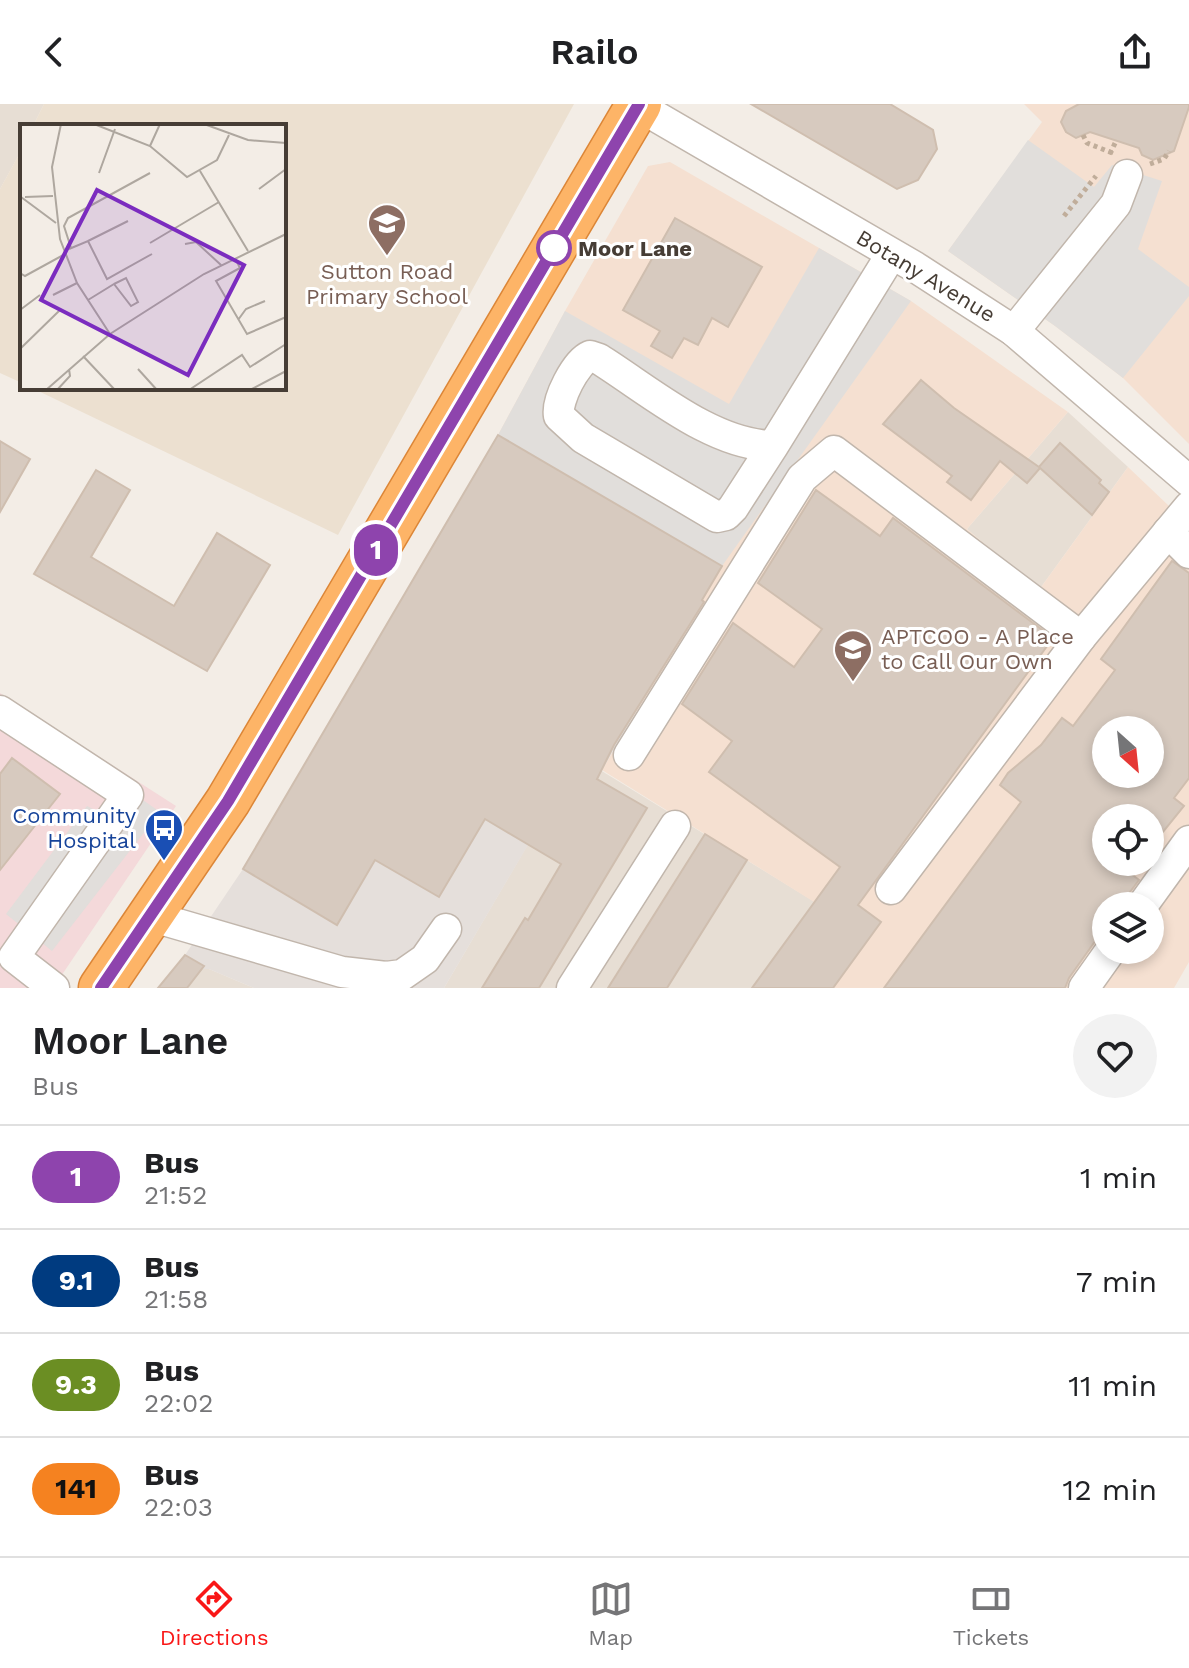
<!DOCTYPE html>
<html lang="en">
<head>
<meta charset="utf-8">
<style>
	:root { --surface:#fff; --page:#f2f2f2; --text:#202124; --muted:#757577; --line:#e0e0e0; --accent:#f91717 }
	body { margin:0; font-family:"Work Sans",sans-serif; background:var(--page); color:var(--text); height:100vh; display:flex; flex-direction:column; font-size:30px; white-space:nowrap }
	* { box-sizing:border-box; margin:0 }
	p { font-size:26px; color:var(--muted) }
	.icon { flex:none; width:44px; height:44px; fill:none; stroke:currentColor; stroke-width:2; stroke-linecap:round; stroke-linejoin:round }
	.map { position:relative; height:884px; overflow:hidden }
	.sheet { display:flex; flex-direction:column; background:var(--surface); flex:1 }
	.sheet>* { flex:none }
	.badge { padding:0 16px; border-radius:26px; font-size:28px; line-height:52px }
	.needle { width:52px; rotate:153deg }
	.tools { position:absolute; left:1092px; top:612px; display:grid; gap:16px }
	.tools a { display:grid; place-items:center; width:72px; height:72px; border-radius:50%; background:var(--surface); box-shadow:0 4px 12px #0003; font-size:40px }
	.map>.badge { position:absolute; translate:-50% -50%; box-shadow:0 0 0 4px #fff }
	.round { display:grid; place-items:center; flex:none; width:84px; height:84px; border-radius:42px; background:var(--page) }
	.overview { display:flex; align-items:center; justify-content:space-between; height:136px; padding:0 32px }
	h1 { font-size:38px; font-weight:600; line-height:60px }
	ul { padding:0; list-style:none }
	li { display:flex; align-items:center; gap:24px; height:104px; padding:0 32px; border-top:2px solid var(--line) }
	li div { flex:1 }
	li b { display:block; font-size:30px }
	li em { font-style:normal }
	li .badge { min-width:88px; font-weight:700; text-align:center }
	header { display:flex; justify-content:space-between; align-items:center; height:104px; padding:0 32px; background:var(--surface); font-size:36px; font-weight:600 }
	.menu { display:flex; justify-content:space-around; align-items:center; height:112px; border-top:2px solid var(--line); background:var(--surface); font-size:22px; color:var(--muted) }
	.menu a { display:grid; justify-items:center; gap:4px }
	.menu .on { color:var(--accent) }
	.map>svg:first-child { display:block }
	.residential { fill:#e7ded4 }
	.commercial { fill:#f5e0d1; fill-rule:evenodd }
	.industrial { fill:#e5dfdb }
	.education { fill:#ece0d0 }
	.medical { fill:#f4d9da }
	.parking { fill:#e1dedb }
	.building { fill:#d7cabf; stroke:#cfbeaf; stroke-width:2; fill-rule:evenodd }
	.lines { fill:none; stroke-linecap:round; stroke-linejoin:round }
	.minor-casing { stroke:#c1b6ac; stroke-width:33 }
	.highway-casing { stroke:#dc8637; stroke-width:47 }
	.path { stroke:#c0ad9a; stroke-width:5; stroke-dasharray:4 4; stroke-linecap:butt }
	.minor { stroke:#fff; stroke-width:30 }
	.highway { stroke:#fdb467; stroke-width:44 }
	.line-casing { stroke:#fff; stroke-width:18 }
	.line { stroke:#8e44ad; stroke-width:12 }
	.stop-dot { fill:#fff; stroke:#8e44ad; stroke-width:4 }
	.labels { text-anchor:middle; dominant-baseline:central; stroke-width:6; stroke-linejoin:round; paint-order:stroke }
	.stop-label { font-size:22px; font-weight:bold; fill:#463d35; stroke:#fff; text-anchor:start }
	.education-label { font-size:22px; fill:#785e54; stroke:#fff }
	.street-label { font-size:22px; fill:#463d35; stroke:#fff }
	.transit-label { font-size:22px; fill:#164399; stroke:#fff; text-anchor:end }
	.inset-road { fill:none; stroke:#aea79f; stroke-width:2 }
	.view { fill:#7b2cbf; fill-opacity:0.15; stroke:#7b2cbf; stroke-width:4 }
	.inset-edge { fill:none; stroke:#463d35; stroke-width:4 }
</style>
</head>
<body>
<header><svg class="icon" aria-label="back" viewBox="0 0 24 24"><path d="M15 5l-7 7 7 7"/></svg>Railo<svg class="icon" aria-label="share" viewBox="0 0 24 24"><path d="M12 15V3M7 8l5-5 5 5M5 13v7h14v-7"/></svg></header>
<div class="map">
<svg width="1189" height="884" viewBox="0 0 1189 884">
	<rect width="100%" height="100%" fill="#f3ede6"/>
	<!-- residential -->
	<g class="residential">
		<polygon points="0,0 44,0 33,22 22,22 22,45 0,85"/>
		<polygon points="1068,308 1128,363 1039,486 967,425"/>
		<polygon points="579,653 815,798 752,884 444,884"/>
		<polygon points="185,851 202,865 209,865 254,884 158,884"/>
	</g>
	<!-- commercial -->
	<g class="commercial">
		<polygon points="1024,0 1189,0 1189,340 1123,274 1055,222 948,147 1042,18"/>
		<path d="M670,58L911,197L1068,308L967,425L1039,486L1128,363L1189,421V858L1174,884H752L814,798L602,666L721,462L498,331L565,207L648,62ZM1106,626H1150V670H1106ZM1106,714H1150V758H1106ZM1106,802H1150V846H1106Z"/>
	</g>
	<!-- industrial -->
	<polygon class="industrial" points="498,331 722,462 602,666 579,654 444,884 254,884 209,865 202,865 185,851 243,765"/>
	<!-- education -->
	<g class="education">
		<polygon points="44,0 574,0 338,431 32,284 284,284 284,22 33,22"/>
		<polygon points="22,45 22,279 0,269 0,85"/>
	</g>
	<!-- medical -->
	<polygon class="medical" points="0,589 176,702 53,884 0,884"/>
	<!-- parking -->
	<g class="parking">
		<polygon points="1028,36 1094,83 1112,61 1162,77 1138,145 1189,183 1189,192 1123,274 1055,222 948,147"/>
		<polygon points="819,144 911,197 722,462 498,331 565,207 729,300"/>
		<polygon points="140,694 160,708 52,847 6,810 87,702 103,710"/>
	</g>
	<!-- building -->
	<g class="building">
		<polygon points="751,0 890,0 933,26 937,45 918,76 897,85"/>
		<polygon points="1079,0 1189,0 1189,3 1174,47 1153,56 1142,51 1139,44 1090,28 1076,34 1066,28 1061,18 1066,7"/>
		<polygon points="675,114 762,163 728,223 712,214 698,241 684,234 672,254 651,242 660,227 623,206"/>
		<polygon points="921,276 954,304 1039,363 1060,339 1101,376 1099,379 1109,388 1092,411 1040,364 1027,379 1000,357 971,396 947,378 952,372 883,320"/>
		<polygon points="498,331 722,462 702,496 704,498 614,641 597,675 647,704 539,884 482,884 525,814 528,816 561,760 485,715 439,793 375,756 337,821 243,765"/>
		<polygon points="0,337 30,355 0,408"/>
		<polygon points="96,366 130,386 91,453 174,502 217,429 270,461 207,567 34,470"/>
		<polygon points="816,386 880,432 893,414 1053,534 858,801 881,818 833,884 752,884 840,763 709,668 732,637 682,600 733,519 794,563 822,525 758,479"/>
		<path d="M1172,457L1189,469V674L1174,694L1184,702L1150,744V714H1106V758H1139L1130,769L1139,776L1127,792L1124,802H1106V827L1096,836L1069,874L1065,884H884L1021,698L1000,681L1008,669L1041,641L1062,614L1073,622L1115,566L1101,555ZM1106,626H1150V670H1106Z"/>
		<polygon points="12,654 60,690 0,766 0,670"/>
		<polygon points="705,730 747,756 667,884 608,884"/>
		<polygon points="185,851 204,862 187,884 158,884"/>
	</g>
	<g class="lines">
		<defs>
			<g id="minor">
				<polyline points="638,2 915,163 1014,227 1189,377"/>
				<polyline points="1014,227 1116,100 1127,71"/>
				<path d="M773,342L733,404L726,411L717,413L583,334L559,312C556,296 576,258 590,252L599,255C650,287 712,341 773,342L891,151"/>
				<polyline points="1168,428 1189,449"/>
				<polyline points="0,607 128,691 14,853 54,884"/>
				<polyline points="629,651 802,374 834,347 1081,533 1189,403"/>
				<polyline points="891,785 1081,533"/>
				<polyline points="1142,802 1189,737"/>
				<polyline points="150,812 342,868 386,873 402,871 425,855 446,825"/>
				<polyline points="572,884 675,722"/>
				<polyline points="1084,884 1111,846"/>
			</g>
			<polyline id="highway" points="101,884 228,697 639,0"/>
		</defs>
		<!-- minor casing -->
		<use href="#minor" class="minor-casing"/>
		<!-- highway casing -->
		<use href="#highway" class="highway-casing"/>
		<!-- path -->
		<g class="path">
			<polyline points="1083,31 1087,39 1115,50"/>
			<polyline points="1110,50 1116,37"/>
			<polyline points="1150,60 1164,55 1169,47"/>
			<polyline points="1064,112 1096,72"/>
		</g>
		<!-- minor -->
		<use href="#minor" class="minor"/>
		<!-- highway -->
		<use href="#highway" class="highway"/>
	</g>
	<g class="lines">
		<defs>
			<polyline id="line" points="101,884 228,697 639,0"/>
		</defs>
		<!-- line casing -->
		<use href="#line" class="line-casing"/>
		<!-- line -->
		<use href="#line" class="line"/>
	</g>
	<!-- icons -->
	<defs>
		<symbol id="school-pin" viewBox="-11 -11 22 30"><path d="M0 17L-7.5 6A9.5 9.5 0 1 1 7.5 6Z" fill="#8d6e63" stroke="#fff"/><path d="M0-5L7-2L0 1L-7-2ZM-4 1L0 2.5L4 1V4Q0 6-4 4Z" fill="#fff"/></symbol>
		<symbol id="bus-pin" viewBox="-11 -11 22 30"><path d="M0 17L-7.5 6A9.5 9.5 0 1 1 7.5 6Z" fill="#1a4fb4" stroke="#fff"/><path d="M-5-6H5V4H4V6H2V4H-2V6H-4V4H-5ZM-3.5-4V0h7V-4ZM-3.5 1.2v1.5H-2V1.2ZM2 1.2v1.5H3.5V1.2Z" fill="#fff"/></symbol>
	</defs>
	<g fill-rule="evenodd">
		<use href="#school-pin" x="365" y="97" width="44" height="60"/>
		<use href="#school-pin" x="831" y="523" width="44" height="60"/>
		<use href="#bus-pin" x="142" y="702" width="44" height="60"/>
	</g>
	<!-- markers -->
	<circle class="stop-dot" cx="554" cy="144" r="16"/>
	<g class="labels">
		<!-- stop labels -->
		<g class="stop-label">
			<text x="578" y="144">Moor Lane</text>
		</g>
		<!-- education labels -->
		<g class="education-label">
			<text x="387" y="167">Sutton Road<tspan x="387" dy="25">Primary School</tspan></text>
			<text x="881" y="532" text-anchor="start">APTCOO - A Place<tspan x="881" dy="25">to Call Our Own</tspan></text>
		</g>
		<!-- street labels -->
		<g class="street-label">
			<text transform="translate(926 172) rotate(31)">Botany Avenue</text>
		</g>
		<!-- transit labels -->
		<g class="transit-label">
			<text x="136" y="711">Community<tspan x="136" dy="25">Hospital</tspan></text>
		</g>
	</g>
	<!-- overview -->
	<g transform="translate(20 20)">
		<rect width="266" height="266" fill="#f3ede6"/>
		<path class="inset-road" d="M41,0L32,43L40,115L57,159L90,210M74,0L130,22L167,53L197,36L209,11M184,0L228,16L266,19M130,22L140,0M180,47L228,127M79,49L95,5M239,65L266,45M1,73L36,99M5,73L33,72M68,117L108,97M130,119L199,78M165,120L176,118L201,141M51,124L44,102L48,94L130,49M49,125L68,117L87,155L132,130M215,134L220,144L196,157L227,210L266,193M0,149L5,152L45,130M33,171L57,159M68,176L94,160L111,182L118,178L106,154L94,160M0,186L20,171M218,196L226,185L245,177M0,225L40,186M63,232L95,266M118,245L137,266M26,266L90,210L184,150L266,110M37,266L50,252L49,245M169,266L222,231L230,243L266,220M230,266L266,247"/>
		<path class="view" d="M77,66L224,141L168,251L21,176Z"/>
		<rect width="266" height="266" class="inset-edge"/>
	</g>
</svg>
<div class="tools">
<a><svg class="needle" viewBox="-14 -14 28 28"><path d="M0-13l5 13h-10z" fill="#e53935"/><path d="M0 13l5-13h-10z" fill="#757577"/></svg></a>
<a><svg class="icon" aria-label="locate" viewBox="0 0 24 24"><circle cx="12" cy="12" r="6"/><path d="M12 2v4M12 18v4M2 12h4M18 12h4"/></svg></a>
<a><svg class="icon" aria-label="layers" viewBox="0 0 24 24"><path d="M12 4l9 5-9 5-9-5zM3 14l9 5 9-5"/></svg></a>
</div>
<b class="badge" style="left:376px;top:446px;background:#8e44ad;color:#fff">1</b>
</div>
<section class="sheet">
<div class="overview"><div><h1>Moor Lane</h1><p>Bus</p></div><a class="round"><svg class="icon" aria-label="heart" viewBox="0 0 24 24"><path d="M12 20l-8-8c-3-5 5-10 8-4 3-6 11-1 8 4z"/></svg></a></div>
<ul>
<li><span class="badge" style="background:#8e44ad;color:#fff">1</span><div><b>Bus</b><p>21:52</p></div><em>1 min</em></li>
<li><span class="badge" style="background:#003b80;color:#fff">9.1</span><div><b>Bus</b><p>21:58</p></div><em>7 min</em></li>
<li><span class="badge" style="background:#6b8e23;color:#fff">9.3</span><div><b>Bus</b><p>22:02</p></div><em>11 min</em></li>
<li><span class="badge" style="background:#f58220;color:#111">141</span><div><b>Bus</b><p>22:03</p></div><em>12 min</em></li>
</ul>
</section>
<nav class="menu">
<a class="on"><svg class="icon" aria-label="directions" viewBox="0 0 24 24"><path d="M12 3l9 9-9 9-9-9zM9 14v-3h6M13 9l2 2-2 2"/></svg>Directions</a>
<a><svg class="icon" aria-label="map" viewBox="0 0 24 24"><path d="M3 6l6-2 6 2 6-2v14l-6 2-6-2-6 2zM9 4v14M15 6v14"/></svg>Map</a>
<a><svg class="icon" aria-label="tickets" viewBox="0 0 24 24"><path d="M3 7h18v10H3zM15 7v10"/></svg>Tickets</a>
</nav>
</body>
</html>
